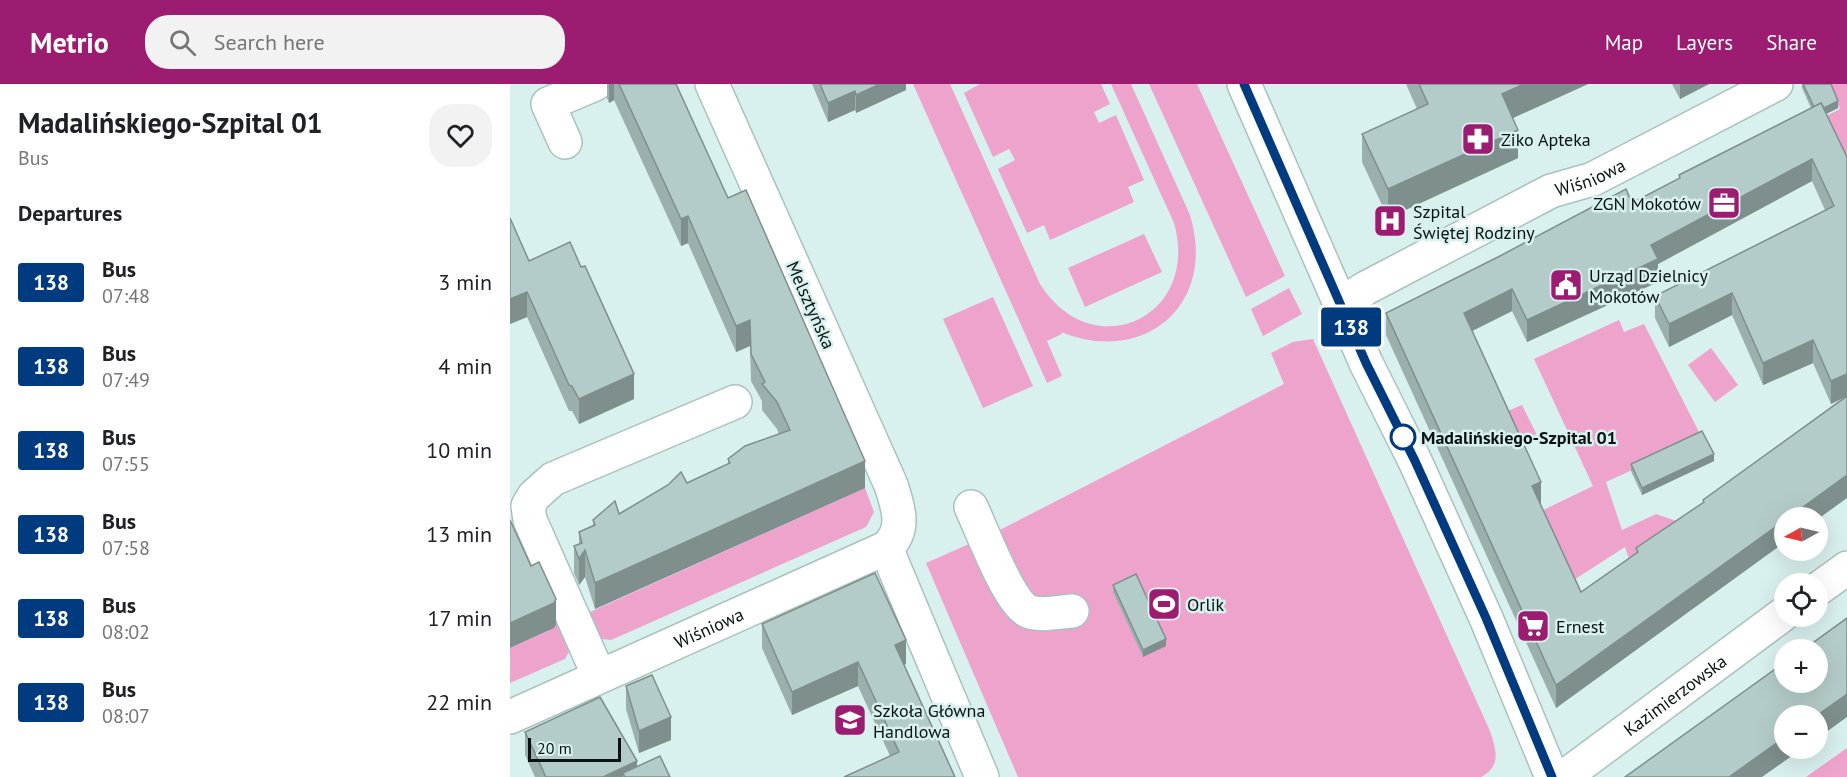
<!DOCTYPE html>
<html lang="en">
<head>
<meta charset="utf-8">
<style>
	:root { --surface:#fff; --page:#f2f2f2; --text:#202124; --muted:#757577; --accent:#9b1c71 }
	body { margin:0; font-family:"PT Sans",sans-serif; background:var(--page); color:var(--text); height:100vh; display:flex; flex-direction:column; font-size:22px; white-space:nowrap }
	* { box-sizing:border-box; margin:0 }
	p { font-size:20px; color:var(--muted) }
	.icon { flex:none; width:33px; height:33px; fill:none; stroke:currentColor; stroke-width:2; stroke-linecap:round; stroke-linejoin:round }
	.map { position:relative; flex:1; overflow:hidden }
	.panel { display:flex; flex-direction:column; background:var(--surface); width:510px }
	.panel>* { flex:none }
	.badge { padding:0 12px; border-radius:4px; font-size:21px; line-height:39px }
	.needle { width:39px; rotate:262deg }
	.buttons { position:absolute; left:1264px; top:423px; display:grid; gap:12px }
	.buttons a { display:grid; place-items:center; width:54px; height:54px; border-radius:50%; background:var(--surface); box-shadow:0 6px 24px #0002; font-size:30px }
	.scale { position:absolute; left:18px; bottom:15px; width:93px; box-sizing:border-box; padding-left:6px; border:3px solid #0a1312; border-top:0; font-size:16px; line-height:21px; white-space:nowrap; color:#0a1312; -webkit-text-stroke:4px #d8f0ee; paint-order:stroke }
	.map>.badge { position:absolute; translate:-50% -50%; box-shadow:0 0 0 3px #fff }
	h2 { padding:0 18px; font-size:22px; line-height:54px }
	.round { display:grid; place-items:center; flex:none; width:63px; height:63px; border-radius:24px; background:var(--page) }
	.head { display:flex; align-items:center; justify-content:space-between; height:102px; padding:0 18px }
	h1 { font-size:28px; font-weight:800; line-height:45px }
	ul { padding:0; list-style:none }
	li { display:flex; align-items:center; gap:18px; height:84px; padding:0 18px }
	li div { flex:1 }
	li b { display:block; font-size:22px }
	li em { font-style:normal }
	li .badge { min-width:66px; font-weight:700; text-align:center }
	header { display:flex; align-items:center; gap:36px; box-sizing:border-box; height:84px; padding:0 30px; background:var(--accent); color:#fff }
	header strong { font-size:28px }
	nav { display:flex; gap:33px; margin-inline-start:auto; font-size:21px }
	.search { width:420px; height:54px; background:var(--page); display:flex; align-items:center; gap:15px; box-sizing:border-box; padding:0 21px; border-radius:24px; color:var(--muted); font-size:22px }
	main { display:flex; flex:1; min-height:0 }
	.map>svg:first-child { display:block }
	.green { fill:#eea3cc }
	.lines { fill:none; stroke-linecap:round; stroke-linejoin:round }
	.minor-casing { stroke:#aac2bf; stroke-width:36 }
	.minor { stroke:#fff; stroke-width:33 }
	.wall { fill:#9bafad; fill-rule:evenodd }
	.shaded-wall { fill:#7e8f8d }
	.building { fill:#b4ccc9; stroke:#7e8f8d; stroke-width:1.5 }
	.line-casing { stroke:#fff; stroke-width:14 }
	.line { stroke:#003b80; stroke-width:9 }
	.stop-dot { fill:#fff; stroke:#003b80; stroke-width:3 }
	.labels { text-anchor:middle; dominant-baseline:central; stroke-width:5; stroke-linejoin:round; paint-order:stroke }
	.poi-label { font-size:18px; fill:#0a1312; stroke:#d8f0ee; text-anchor:start }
	.street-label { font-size:18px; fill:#0a1312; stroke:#d8f0ee }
	.stop-label { font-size:18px; font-weight:bold; fill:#0a1312; stroke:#d8f0ee; text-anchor:start }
</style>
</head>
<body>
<header>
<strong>Metrio</strong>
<div class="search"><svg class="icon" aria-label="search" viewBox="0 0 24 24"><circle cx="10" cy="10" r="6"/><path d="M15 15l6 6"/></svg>Search here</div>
<nav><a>Map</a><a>Layers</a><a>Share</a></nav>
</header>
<main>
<section class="panel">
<div class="head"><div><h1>Madalińskiego-Szpital 01</h1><p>Bus</p></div><a class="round"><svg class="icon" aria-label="heart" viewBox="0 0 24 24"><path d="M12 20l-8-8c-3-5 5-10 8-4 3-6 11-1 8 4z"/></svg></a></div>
<h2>Departures</h2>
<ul>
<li><span class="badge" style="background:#003b80;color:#fff">138</span><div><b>Bus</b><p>07:48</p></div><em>3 min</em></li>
<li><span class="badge" style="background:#003b80;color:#fff">138</span><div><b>Bus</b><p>07:49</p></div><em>4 min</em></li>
<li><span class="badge" style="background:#003b80;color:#fff">138</span><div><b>Bus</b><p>07:55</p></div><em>10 min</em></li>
<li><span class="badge" style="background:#003b80;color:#fff">138</span><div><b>Bus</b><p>07:58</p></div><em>13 min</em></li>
<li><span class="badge" style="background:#003b80;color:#fff">138</span><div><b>Bus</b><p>08:02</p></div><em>17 min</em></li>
<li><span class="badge" style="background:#003b80;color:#fff">138</span><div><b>Bus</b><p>08:07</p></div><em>22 min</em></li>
</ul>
</section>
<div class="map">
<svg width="1337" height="693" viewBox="0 0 1337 693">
	<rect width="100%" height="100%" fill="#d8f0ee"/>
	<!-- green -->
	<g class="green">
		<path d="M403,0H440L530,200C582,283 691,234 664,139L601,0H621L680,131C707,220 636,282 551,248L552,250L537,257L552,292L537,299Z"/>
		<polygon points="470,0 591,0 600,20 584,28 589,39 606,31 634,96 618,103 624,118 540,156 534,141 517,149 488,85 505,76 499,65 483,73 454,9"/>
		<polygon points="639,0 687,0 775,192 736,213"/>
		<polygon points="1319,0 1337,0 1337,94 1310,35 1330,25"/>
		<polygon points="634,150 652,188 575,223 558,184"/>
		<polygon points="779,204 792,230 753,252 741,225"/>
		<polygon points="483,213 523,302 473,324 433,235"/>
		<polygon points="1109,236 1114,248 1134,240 1192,354 1096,398 1112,446 1146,430 1172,439 1119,475 1115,463 1056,501 1025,430 1083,402 1024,275"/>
		<path d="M803,255L980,647C986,665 992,682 971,693H508L416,479L484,449L774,300L761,269L783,258Z"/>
		<polygon points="1201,264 1228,301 1205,318 1178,281"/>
		<polygon points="1012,321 1026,349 1022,360 1007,367 990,330"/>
		<polygon points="355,404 364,428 356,443 101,556 92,555 78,529"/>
		<polygon points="48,538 60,566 55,575 0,599 0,564 38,547"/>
		<polygon points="1337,664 1337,693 1296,693"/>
	</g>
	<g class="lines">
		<defs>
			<g id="minor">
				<polyline points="734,0 856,279 905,377 976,534 1042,693"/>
				<polyline points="55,58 38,20 85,0"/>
				<path id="s1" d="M831,220L856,204L1041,107L1083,95L1266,0"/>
				<path d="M461,423C472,446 497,514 516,526C527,533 550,528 562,527"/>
				<polyline points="376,464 472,693"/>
				<polyline points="1308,505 1337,484"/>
				<polyline points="89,592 20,436 18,422 24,412 43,395 225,318"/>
				<path id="s2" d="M0,633L376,464C396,447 389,425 381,401L202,0"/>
				<path id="s3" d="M1054,693L1275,529"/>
			</g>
		</defs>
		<!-- minor casing -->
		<use href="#minor" class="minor-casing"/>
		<!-- minor -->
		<use href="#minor" class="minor"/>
	</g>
	<!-- wall -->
	<g class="wall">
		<polygon points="97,0 166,0 218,114 355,404 85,525 75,493 69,501 64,489 64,462 69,460 69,448 83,441 83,436 109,430 218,380 218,375 269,350 267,345 252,326 252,317 241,297 240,262 226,268 178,159 171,162 104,16 99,19 97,14"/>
		<polygon points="302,0 396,0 396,6 346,29 345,26 318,38"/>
		<polygon points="896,0 1078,0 1003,34 1008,74 878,134 852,78 852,50 907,25"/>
		<polygon points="1162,0 1199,0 1170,15"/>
		<path d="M1292,0H1321L1328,24L1316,30L1337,73V414L1275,434V458L1046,624L876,251V229L988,173L1122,119L1169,95V91L1301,24L1292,4ZM1302,97L1315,126L1145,212V234L1159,263L1222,231L1253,301L1303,279L1321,320L1335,313L1193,416V419L1126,464V469L1071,508L1030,421L962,247L1002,227L1017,258L1148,198V180Z"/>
		<polygon points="19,177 124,315 69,340 62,327 59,327 17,233 0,240"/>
		<polygon points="1204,377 1132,411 1121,387 1121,380"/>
		<polygon points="603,501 656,562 633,573 603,508"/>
		<polygon points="252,540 396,580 394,581 445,693 380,672 348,602 282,631 252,564"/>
		<polygon points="116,602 161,656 129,669 116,625"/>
		<polygon points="15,648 127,683 160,693 25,693 15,671"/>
	</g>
	<!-- shaded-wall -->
	<g class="shaded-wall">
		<polygon points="99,0 104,0 104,16 99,19"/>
		<polygon points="370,0 396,0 396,6 346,29 346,11"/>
		<polygon points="1014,0 1078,0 992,39 992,10"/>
		<polygon points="1170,0 1199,0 1170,15"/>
		<polygon points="345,7 345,26 318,38 318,19"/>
		<polygon points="1328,17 1328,24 1306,35 1306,28"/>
		<polygon points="1008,46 1008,74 878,134 878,105"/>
		<polygon points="1302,75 1302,97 1148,180 1148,198 1017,258 1017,236 1141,161"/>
		<polygon points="178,132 178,159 171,162 171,135"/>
		<polygon points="1002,205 1002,227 954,251 954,229"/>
		<polygon points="17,208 17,233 0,240 0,215"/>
		<polygon points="1222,209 1222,231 1159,263 1159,240"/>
		<polygon points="240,236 240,262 226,268 226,242"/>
		<polygon points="1303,256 1303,279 1253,301 1253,279"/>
		<polygon points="124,290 124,315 69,340 69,315"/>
		<polygon points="1337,290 1337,312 1321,320 1321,297"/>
		<polygon points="1204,370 1204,377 1132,411 1132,404"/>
		<polygon points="355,377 355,404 85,525 85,499"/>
		<polygon points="1337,391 1337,414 1308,435 1308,434 1278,434"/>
		<polygon points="1031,398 1031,420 1022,425 1022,402"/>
		<polygon points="1275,436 1275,458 1046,624 1046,601"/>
		<polygon points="75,466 75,493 69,501 69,475"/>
		<polygon points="46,515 46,541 44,544 0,564 0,539"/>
		<polygon points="656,555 656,562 633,573 633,566"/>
		<polygon points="396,556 396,580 385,585 385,561"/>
		<polygon points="348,578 348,602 282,631 282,608"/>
		<polygon points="1337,610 1337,633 1308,654 1308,632 1306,632"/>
		<polygon points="161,633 161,656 129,669 129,647"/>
		<polygon points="1275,653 1275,664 1293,664 1252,693 1219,693"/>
		<polygon points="127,677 127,693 113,689 113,693 93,693"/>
	</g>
	<!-- building -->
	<g class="building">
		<polygon points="109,0 166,0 218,114 236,106 355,377 85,499 75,466 69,475 64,462 72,459 69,448 85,441 83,436 105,417 109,430 158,401 171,388 177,399 220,379 218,375 235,362 280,346 267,318 252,300 255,298 241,270 240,236 226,242 178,132 171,135"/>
		<polygon points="310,0 370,0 346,11 345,7 318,19"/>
		<polygon points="909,0 1014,0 992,10 1008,46 878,105 852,50 918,20"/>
		<polygon points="1293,0 1321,0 1328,17 1314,24 1311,19 1304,23"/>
		<polygon points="1311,19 1337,73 1337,290 1321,297 1303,256 1253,279 1222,209 1159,240 1145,212 1324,122 1302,75 1141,161 1148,175 1017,236 1002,205 954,229 1031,398 1022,402 1071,508 1128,468 1126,464 1194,418 1193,416 1337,312 1337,391 1278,434 1275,434 1275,436 1046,601 876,229 988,173 1116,105 1122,119 1170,94 1169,91"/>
		<polygon points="0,134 19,177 60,158 71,183 75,182 124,290 69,315 62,302 59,301 17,208 0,215"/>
		<polygon points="1192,347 1204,370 1132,404 1121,380"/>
		<polygon points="0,436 21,482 29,478 46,515 44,519 0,539"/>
		<polygon points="365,489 396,556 385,561 445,693 334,693 389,668 348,578 282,608 252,540"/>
		<polygon points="626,490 656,555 633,566 603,501"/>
		<polygon points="1337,534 1337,610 1306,632 1275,632 1275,653 1219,693 1115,693 1275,578 1275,598 1308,598 1308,566 1293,566"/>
		<polygon points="142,591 161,633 129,647 116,602"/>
		<polygon points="90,613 127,677 93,693 36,693 15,648"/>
		<polygon points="150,672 160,693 115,693 113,689"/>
	</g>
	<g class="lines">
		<defs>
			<polyline id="line" points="734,0 856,279 905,377 976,534 1042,693"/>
		</defs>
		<!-- line casing -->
		<use href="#line" class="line-casing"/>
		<!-- line -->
		<use href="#line" class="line"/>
	</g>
	<!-- icons -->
	<defs>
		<symbol id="pharmacy-square" viewBox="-11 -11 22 22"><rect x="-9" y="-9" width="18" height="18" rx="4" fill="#9b1c71" stroke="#d8f0ee"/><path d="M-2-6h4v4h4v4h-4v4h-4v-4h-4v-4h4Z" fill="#fff"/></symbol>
		<symbol id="office-square" viewBox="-11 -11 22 22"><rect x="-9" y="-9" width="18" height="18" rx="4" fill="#9b1c71" stroke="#d8f0ee"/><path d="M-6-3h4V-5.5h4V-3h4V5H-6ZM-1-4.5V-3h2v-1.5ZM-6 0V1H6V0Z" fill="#fff"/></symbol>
		<symbol id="hospital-square" viewBox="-11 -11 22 22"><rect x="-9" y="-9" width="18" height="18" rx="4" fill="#9b1c71" stroke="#d8f0ee"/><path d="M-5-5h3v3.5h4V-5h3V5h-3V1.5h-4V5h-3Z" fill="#fff"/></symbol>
		<symbol id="civic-square" viewBox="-11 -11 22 22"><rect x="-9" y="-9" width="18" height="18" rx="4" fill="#9b1c71" stroke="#d8f0ee"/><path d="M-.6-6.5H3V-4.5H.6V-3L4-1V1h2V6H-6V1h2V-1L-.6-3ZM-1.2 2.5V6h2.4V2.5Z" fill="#fff"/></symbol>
		<symbol id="stadium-square" viewBox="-11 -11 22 22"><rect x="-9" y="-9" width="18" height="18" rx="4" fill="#9b1c71" stroke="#d8f0ee"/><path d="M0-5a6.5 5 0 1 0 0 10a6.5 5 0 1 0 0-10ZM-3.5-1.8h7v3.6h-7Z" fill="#fff"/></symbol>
		<symbol id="supermarket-square" viewBox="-11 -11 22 22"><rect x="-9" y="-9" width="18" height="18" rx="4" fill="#9b1c71" stroke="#d8f0ee"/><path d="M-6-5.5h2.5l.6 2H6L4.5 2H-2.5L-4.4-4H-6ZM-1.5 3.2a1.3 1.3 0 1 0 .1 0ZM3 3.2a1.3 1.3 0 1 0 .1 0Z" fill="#fff"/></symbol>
		<symbol id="university-square" viewBox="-11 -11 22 22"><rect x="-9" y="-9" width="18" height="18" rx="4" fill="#9b1c71" stroke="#d8f0ee"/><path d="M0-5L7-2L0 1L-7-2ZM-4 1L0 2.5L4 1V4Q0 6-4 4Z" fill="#fff"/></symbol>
	</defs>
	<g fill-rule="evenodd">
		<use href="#pharmacy-square" x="949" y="36" width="38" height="38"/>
		<use href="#office-square" x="1195" y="100" width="38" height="38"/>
		<use href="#hospital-square" x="861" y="118" width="38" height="38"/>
		<use href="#civic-square" x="1037" y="182" width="38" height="38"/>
		<use href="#stadium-square" x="635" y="501" width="38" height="38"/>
		<use href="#supermarket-square" x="1004" y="523" width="38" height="38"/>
		<use href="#university-square" x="321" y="617" width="38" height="38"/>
	</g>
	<!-- markers -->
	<circle class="stop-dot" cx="893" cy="353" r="12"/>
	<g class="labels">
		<!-- poi labels -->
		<g class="poi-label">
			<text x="991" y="55">Ziko Apteka</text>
			<text x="1191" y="119" text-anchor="end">ZGN Mokotów</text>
			<text x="903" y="127">Szpital<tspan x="903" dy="21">Świętej Rodziny</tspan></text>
			<text x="1079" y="191">Urząd Dzielnicy<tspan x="1079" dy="21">Mokotów</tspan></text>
			<text x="677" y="520">Orlik</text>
			<text x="1046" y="542">Ernest</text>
			<text x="363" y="626">Szkoła Główna<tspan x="363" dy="21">Handlowa</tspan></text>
		</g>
		<!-- street labels -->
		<g class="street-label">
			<text stroke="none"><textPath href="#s1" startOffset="280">Wiśniowa</textPath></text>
			<text transform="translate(301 221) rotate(66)">Melsztyńska</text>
			<text stroke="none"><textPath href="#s2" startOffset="218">Wiśniowa</textPath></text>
			<text stroke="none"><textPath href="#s3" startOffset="138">Kazimierzowska</textPath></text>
		</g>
		<!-- stop labels -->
		<g class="stop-label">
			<text x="911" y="353">Madalińskiego-Szpital 01</text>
		</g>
	</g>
</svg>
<div class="buttons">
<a><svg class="needle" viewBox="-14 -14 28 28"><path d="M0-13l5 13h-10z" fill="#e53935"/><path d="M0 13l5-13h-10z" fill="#757577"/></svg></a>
<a><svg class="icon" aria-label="locate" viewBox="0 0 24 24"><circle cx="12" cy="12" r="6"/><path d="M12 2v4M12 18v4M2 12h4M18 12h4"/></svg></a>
<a>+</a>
<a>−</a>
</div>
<div class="scale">20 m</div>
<b class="badge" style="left:841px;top:243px;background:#003b80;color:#fff">138</b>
</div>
</main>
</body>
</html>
